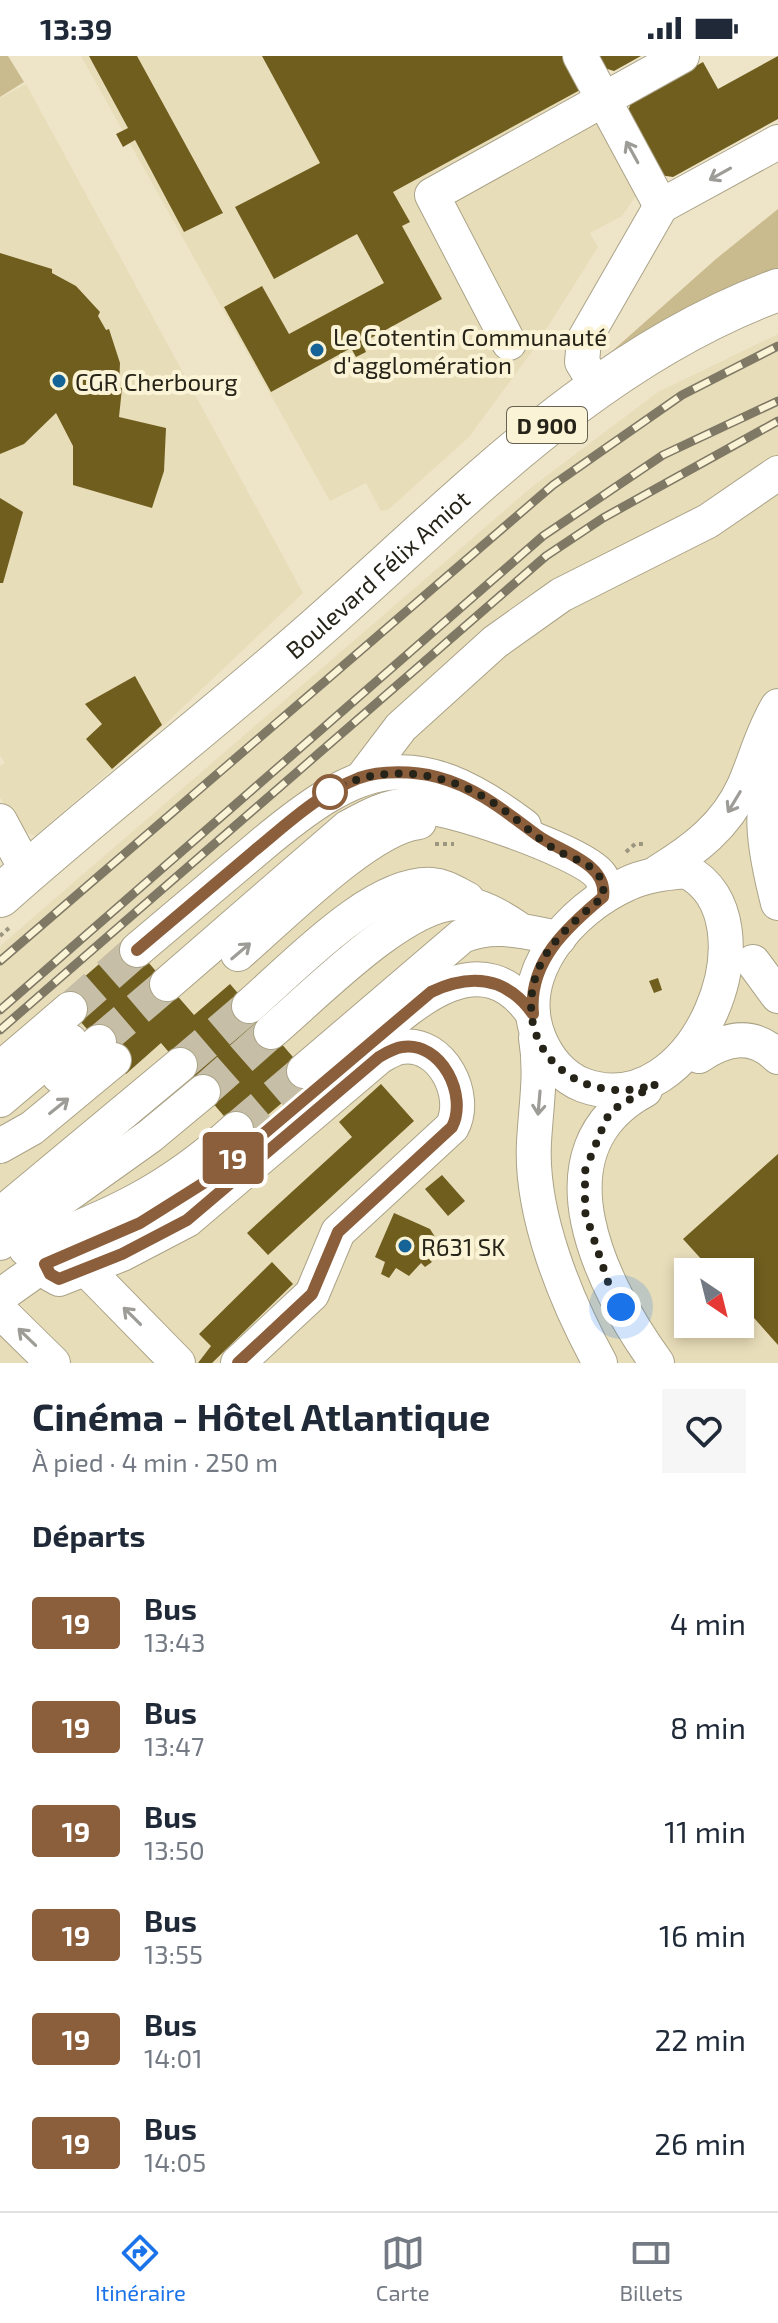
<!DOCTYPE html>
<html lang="fr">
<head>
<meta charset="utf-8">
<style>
	:root { --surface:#fff; --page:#f6f6f7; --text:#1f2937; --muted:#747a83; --line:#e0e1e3; --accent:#1a73e8 }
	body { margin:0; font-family:"Exo 2",sans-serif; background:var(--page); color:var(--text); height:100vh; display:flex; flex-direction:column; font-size:30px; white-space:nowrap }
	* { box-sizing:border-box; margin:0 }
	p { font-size:26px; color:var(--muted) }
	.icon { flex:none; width:44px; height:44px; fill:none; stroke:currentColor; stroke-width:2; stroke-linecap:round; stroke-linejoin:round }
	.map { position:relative; height:1307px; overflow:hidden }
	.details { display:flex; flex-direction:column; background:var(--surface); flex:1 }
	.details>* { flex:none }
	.badge { padding:0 16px; border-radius:6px; font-size:28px; line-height:52px }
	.needle { width:52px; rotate:145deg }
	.tools { position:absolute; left:674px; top:1202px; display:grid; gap:16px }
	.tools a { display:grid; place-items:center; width:80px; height:80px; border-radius:0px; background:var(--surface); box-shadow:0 4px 12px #0003; font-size:40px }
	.you { position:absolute; width:40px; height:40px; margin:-20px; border:6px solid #fff; border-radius:50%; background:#1a73e8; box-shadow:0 0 0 12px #1a73e833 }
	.map>.badge { position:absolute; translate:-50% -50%; box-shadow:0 0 0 4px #fff }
	h2 { padding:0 32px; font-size:30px; line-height:72px }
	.round { display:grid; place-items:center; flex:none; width:84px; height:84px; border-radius:0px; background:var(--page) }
	.head { display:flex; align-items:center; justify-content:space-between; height:136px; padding:0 32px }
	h1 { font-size:38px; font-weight:700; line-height:60px }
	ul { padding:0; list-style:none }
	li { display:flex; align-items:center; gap:24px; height:104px; padding:0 32px }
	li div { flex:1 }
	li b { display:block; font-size:30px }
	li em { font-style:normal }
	li .badge { min-width:88px; font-weight:700; text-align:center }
	.status { display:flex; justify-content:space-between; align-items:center; height:56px; padding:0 40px; background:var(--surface); direction:ltr }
	.status svg { height:22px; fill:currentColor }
	.menu { display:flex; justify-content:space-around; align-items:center; height:112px; border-top:2px solid var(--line); background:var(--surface); font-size:22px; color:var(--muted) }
	.menu a { display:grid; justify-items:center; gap:4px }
	.menu .on { color:var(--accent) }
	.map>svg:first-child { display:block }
	.built { fill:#e8ddb9; fill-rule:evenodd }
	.green { fill:#c9bb8d }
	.building { fill:#705e1e }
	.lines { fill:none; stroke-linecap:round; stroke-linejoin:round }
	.minor-tunnel { stroke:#c6bea6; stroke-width:34; stroke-dasharray:34 17; stroke-linecap:butt }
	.minor-casing { stroke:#aba388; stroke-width:36 }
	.major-casing { stroke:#aba388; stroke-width:44 }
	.path { stroke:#9c9681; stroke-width:4; stroke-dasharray:4 4; stroke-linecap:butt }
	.minor { stroke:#fff; stroke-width:34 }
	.major { stroke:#fff; stroke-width:42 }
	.rail-casing { stroke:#7e7865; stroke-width:9 }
	.rail { stroke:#fbf3d6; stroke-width:6; stroke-dasharray:18; stroke-linecap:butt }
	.oneway { stroke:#9d9c97 }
	.line-casing { stroke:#fff; stroke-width:18 }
	.line { stroke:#8b5e3c; stroke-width:12 }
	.walk { stroke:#262318; stroke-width:8; stroke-dasharray:0 14.4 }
	.poi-dot { fill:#166497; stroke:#fbf3d6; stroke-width:3 }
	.stop-dot { fill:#fff; stroke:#8b5e3c; stroke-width:4 }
	.labels { text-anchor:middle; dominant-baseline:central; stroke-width:8; stroke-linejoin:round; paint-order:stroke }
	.shield { fill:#fbf3d6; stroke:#666151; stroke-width:2 }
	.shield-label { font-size:22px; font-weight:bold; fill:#262318 }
	.poi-label { font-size:24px; fill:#262318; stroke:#fbf3d6; text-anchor:start }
	.street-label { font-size:24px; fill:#262318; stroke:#fbf3d6 }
</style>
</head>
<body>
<div class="status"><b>13:39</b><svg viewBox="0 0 49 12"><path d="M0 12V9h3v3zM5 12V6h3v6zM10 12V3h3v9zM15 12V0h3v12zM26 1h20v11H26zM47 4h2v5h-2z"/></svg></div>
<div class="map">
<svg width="778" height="1307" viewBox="0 0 778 1307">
	<rect width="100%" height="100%" fill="#eee5c9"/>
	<!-- built -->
	<g class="built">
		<polygon points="81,0 571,0 637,138 622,160 590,177 598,191 533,294 469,381 389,453 381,455 366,427 330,445"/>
		<polygon points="26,28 303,537 163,670 35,780 18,773 0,741 0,710 5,707 0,699 0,42"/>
		<path d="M778,278V1307H0V890L533,430L658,336ZM688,1216H740V1268H688Z"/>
	</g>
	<!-- green -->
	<g class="green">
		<polygon points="0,0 8,0 24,26 0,41"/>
		<polygon points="778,153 778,218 617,298 610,297 716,203"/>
	</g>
	<!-- building -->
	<g class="building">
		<polygon points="89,0 137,0 223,157 184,176 135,84 123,91 116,78 128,72"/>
		<polygon points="262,0 562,0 580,34 393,136 410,166 402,170 442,243 362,287 366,296 356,301 351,292 271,336 224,251 262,230 289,278 384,227 357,178 274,223 235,151 320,107"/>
		<polygon points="595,0 641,0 614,15 601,11"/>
		<polygon points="778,0 778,63 673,121 659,119 627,59 631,46 703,6 718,33"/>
		<polygon points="0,197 52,213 52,217 76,230 100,256 98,260 106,274 109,273 120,307 119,331 122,332 119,361 166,372 164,415 152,452 73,429 73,390 56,357 24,388 0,398"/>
		<polygon points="0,442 23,456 3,527 0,527"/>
		<polygon points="135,620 162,669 112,713 86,683 102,668 85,648"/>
		<polygon points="128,883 194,959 230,928 311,1022 242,1081 161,987 126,1018 60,942"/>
		<polygon points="658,922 662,934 654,937 649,925"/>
		<polygon points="381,1028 414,1065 268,1199 247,1177 352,1081 339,1066"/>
		<polygon points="778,1098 778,1289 740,1246 740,1216 713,1216 683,1183"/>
		<polygon points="442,1119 465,1145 448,1160 425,1133"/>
		<polygon points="394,1157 430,1173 437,1184 423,1197 432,1206 425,1211 421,1207 409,1220 396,1212 389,1222 381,1218 385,1206 375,1201"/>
		<polygon points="272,1206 293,1228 212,1307 198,1307 211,1290 199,1278"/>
	</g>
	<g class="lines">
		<!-- minor-tunnel -->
		<g class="minor-tunnel">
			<polyline points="70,953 137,894"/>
			<polyline points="99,986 167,928"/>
			<polyline points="180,1009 249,950"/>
			<polyline points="203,1036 271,976"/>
			<polyline points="236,1073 304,1015"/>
		</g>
		<defs>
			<g id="minor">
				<polyline points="580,0 661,150"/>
				<polyline points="661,150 778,86"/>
				<polyline points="509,287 432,139 682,0"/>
				<polyline points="596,329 582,306 584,284 661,150"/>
				<path d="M778,695C756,750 764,792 778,847"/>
				<polyline points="363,721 401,671 495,586 561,539 708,465 778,417"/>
				<polyline points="0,765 27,815"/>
				<path d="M686,815C778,861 696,1071 583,1029C562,1021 547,1002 539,982C513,918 571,853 627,828C645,819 666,817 686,815Z"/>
				<path d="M658,816C694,794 726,770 744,730C756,703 762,676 778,650"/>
				<path d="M137,894C178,859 219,825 259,791C360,706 412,686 524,770"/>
				<path d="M238,898C279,863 369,771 419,766"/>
				<polyline points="753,906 778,940"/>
				<path d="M167,928L347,772C367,761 386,750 410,749C441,747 578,794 599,818C605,824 604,833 603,841"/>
				<path d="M249,950C292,913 373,825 432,829C445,830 455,837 467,843"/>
				<path d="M271,976C314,940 400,850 455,847C476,847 500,860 517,872"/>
				<path d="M536,982C542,1018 536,1049 534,1086C530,1158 566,1245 600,1307"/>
				<path d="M699,1000C726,982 753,976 778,1001"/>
				<path d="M352,1001C401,959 477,876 533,958"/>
				<polyline points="0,1013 70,953"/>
				<path d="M304,1015L462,880C495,866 525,876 559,882"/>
				<polyline points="59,1020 99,986"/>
				<path d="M645,1034C532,1094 602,1231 657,1307"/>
				<polyline points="0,1044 70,985"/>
				<polyline points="0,1090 32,1072 114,1004"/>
				<polyline points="0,1159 180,1009"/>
				<polyline points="0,1187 150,1080 203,1036"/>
				<path d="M26,1193C111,1160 167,1136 236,1073"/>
				<path d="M45,1208L50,1218L59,1223L122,1198L187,1164L379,1001C386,997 394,992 402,991C442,985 469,1040 452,1071L338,1176L312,1238L238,1307"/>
				<polyline points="86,1213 178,1307"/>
				<polyline points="0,1240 45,1208 64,1201"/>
				<polyline points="0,1255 53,1307"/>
			</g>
			<g id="major">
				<path id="s1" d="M0,840C101,750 208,668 309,579C456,451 592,302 778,234"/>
			</g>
		</defs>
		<!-- minor casing -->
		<use href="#minor" class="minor-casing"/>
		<!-- major casing -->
		<use href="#major" class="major-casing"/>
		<!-- path -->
		<g class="path">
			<polyline points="435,788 454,788"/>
			<polyline points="626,796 635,788 646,788"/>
			<polyline points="0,880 10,871"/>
		</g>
		<!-- minor -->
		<use href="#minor" class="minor"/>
		<!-- major -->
		<use href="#major" class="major"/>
		<defs>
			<g id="rail">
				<polyline points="0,905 553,429 682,339 778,290"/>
				<polyline points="0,954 543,480 663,399 778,345"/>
				<polyline points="0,974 546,500 603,462 778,365"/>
			</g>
		</defs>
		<!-- rail casing -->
		<use href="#rail" class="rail-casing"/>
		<!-- rail -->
		<use href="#rail" class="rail"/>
	</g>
	<!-- one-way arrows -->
	<defs><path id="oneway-shaft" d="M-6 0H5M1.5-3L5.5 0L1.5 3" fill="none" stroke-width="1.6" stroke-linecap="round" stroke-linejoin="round" transform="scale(2)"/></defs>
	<g class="oneway">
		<use href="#oneway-shaft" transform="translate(632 96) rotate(-119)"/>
		<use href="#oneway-shaft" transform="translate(720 118) rotate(151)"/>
		<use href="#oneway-shaft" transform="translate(734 746) rotate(121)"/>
		<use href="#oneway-shaft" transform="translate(241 895) rotate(-40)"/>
		<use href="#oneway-shaft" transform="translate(539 1047) rotate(95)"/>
		<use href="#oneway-shaft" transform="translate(59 1050) rotate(-39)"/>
		<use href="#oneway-shaft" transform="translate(132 1260) rotate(-135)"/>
		<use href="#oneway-shaft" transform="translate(27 1281) rotate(-136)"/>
	</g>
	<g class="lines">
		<defs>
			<path id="line" d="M137,894C176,861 215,828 254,795C287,768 318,738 359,722C381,714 415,715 437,721C476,731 506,756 537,779C560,796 608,807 603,841C567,871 528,906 533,958C507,921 471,917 431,936L210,1123L140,1167L45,1208L50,1218L59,1223L122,1198L187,1164L379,1001C386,997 394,992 402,991C442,985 468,1040 452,1071L338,1176L312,1238L238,1307"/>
		</defs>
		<!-- line casing -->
		<use href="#line" class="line-casing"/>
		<!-- line -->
		<use href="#line" class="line"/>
		<!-- walk -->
		<path class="walk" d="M330,736C378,707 440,714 487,743C512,757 532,779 556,794C578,806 607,810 603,841C579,861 550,884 538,914C508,993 581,1054 656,1028L614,1053L606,1063L585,1115V1156L610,1232L621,1251"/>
	</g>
	<!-- markers -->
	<g class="poi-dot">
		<circle cx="317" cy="294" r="8"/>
		<circle cx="59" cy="325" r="8"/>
		<circle cx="405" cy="1190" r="8"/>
	</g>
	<circle class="stop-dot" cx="330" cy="736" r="16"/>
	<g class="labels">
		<!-- shield labels -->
		<rect class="shield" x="507" y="351" width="80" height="36" rx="6"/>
		<g class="shield-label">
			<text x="547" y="369">D 900</text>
		</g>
		<!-- poi labels -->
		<g class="poi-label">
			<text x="333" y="280">Le Cotentin Communauté<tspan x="333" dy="28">d'agglomération</tspan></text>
			<text x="75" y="325">CGR Cherbourg</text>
			<text x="421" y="1190">R631 SK</text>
		</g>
		<!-- street labels -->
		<g class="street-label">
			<text stroke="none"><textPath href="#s1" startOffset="496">Boulevard Félix Amiot</textPath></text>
		</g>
	</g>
</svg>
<div class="tools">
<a><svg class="needle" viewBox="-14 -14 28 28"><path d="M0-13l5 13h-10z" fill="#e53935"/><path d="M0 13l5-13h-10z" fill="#747a83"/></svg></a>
</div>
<div class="you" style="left:621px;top:1251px"></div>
<b class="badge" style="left:233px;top:1102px;background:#8b5e3c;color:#fff">19</b>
</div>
<section class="details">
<div class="head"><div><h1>Cinéma - Hôtel Atlantique</h1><p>À pied · 4 min · 250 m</p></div><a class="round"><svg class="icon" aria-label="heart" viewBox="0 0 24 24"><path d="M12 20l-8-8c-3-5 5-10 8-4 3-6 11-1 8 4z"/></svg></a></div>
<h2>Départs</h2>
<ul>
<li><span class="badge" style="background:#8b5e3c;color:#fff">19</span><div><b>Bus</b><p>13:43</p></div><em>4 min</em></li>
<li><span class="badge" style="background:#8b5e3c;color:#fff">19</span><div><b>Bus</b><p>13:47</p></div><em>8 min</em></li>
<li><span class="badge" style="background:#8b5e3c;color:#fff">19</span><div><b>Bus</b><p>13:50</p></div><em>11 min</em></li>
<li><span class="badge" style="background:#8b5e3c;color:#fff">19</span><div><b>Bus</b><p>13:55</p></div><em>16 min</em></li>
<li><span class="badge" style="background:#8b5e3c;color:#fff">19</span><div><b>Bus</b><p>14:01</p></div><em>22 min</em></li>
<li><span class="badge" style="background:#8b5e3c;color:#fff">19</span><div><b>Bus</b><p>14:05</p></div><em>26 min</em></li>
</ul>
</section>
<nav class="menu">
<a class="on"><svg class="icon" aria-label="directions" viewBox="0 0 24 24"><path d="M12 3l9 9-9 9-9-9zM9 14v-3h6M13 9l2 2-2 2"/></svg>Itinéraire</a>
<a><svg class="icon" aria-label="map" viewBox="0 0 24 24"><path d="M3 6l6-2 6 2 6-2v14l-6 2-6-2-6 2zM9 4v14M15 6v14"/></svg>Carte</a>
<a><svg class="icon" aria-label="tickets" viewBox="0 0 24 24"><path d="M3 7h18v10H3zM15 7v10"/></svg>Billets</a>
</nav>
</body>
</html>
